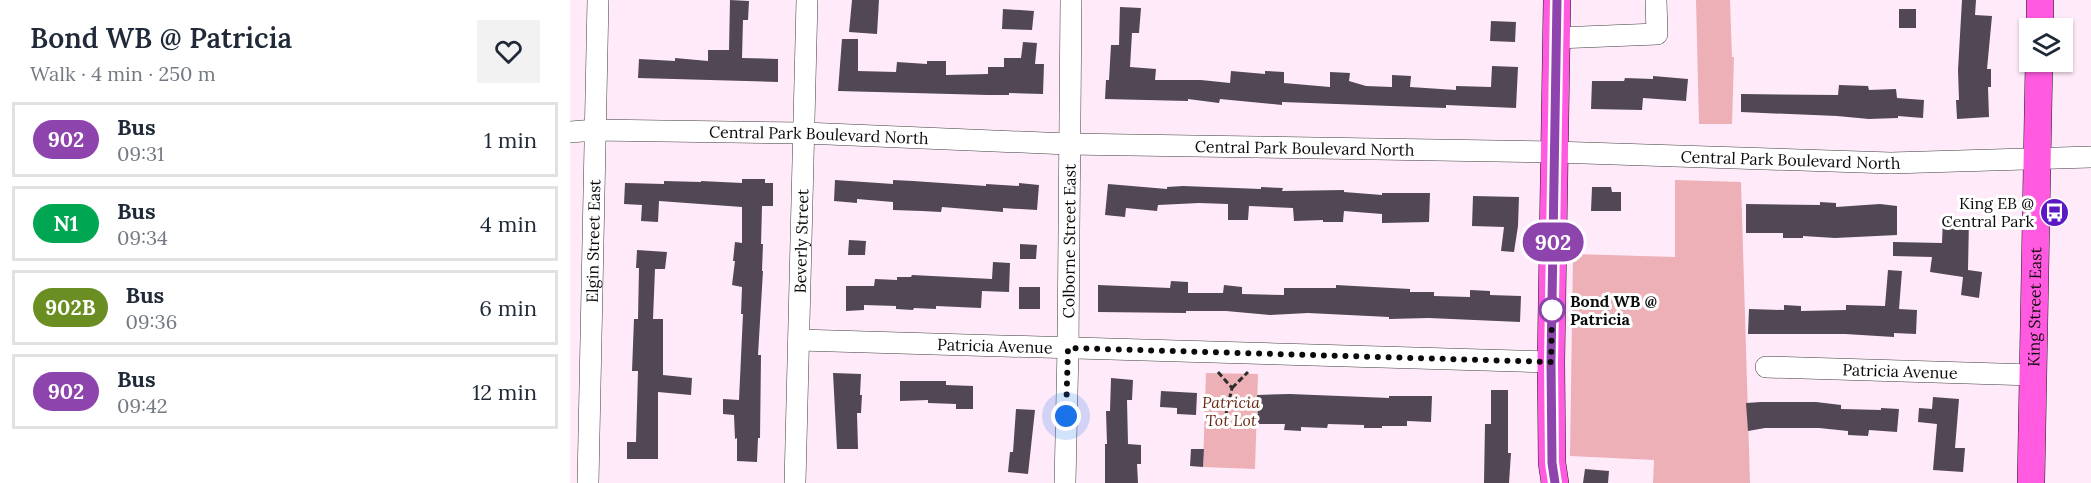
<!DOCTYPE html>
<html lang="en">
<head>
<meta charset="utf-8">
<style>
	:root { --surface:#fff; --page:#f2f2f3; --text:#1f2937; --muted:#747a83; --line:#e0e1e3 }
	body { margin:0; font-family:Lora,serif; background:var(--page); color:var(--text); height:100vh; display:flex; flex-direction:column; font-size:22px; white-space:nowrap }
	* { box-sizing:border-box; margin:0 }
	p { font-size:20px; color:var(--muted) }
	.icon { flex:none; width:33px; height:33px; fill:none; stroke:currentColor; stroke-width:2; stroke-linecap:round; stroke-linejoin:round }
	.map { position:relative; flex:1; overflow:hidden }
	.panel { display:flex; flex-direction:column; background:var(--surface); width:570px }
	.panel>* { flex:none }
	.badge { padding:0 12px; border-radius:20px; font-size:21px; line-height:39px }
	.buttons { position:absolute; left:1449px; top:18px; display:grid; gap:12px }
	.buttons a { display:grid; place-items:center; width:54px; height:54px; border-radius:0px; background:var(--surface); box-shadow:0 2px 4px #0004; font-size:30px }
	.you { position:absolute; width:30px; height:30px; margin:-15px; border:4px solid #fff; border-radius:50%; background:#1a73e8; box-shadow:0 0 0 9px #1a73e833 }
	.map>.badge { position:absolute; translate:-50% -50%; box-shadow:0 0 0 3px #fff }
	.round { display:grid; place-items:center; flex:none; width:63px; height:63px; border-radius:0px; background:var(--page) }
	.summary { display:flex; align-items:center; justify-content:space-between; height:102px; padding:0 30px }
	h1 { font-size:28px; font-weight:600; line-height:45px }
	ul { padding:0; list-style:none }
	li { display:flex; align-items:center; gap:18px; height:75px; margin:0 12px 9px; padding:0 18px; border:3px solid var(--line); border-radius:0px }
	li div { flex:1 }
	li b { display:block; font-size:22px }
	li em { font-style:normal }
	li .badge { min-width:66px; font-weight:700; text-align:center }
	main { display:flex; flex:1; min-height:0 }
	.map>svg:first-child { display:block }
	.green { fill:#ecb0b6 }
	.building { fill:#524755 }
	.lines { fill:none; stroke-linecap:round; stroke-linejoin:round }
	.minor-casing { stroke:#3e3e3e; stroke-width:22 }
	.major-casing { stroke:#1c1c1c; stroke-width:28 }
	.path { stroke:#2d2d2d; stroke-width:3; stroke-dasharray:6 3; stroke-linecap:butt }
	.minor { stroke:#fff; stroke-width:21 }
	.major { stroke:#ff5ae0; stroke-width:27 }
	.line-casing { stroke:#fff; stroke-width:14 }
	.line { stroke:#8e44ad; stroke-width:9 }
	.walk { stroke:#0b0b0b; stroke-width:6; stroke-dasharray:0 10.8 }
	.stop-dot { fill:#fff; stroke:#8e44ad; stroke-width:3 }
	.labels { text-anchor:middle; dominant-baseline:central; stroke-width:6; stroke-linejoin:round; paint-order:stroke }
	.street-label { font-size:16px; fill:#0b0b0b; stroke:#fff }
	.poi-label { font-size:16px; fill:#0b0b0b; stroke:#fff; text-anchor:end }
	.stop-label { font-size:16px; font-weight:bold; fill:#0b0b0b; stroke:#fff; text-anchor:start }
	.park-label { font-size:16px; font-style:italic; fill:#682917; stroke:#fff }
</style>
</head>
<body>
<main>
<section class="panel">
<div class="summary"><div><h1>Bond WB @ Patricia</h1><p>Walk · 4 min · 250 m</p></div><a class="round"><svg class="icon" aria-label="heart" viewBox="0 0 24 24"><path d="M12 20l-8-8c-3-5 5-10 8-4 3-6 11-1 8 4z"/></svg></a></div>
<ul>
<li><span class="badge" style="background:#8e44ad;color:#fff">902</span><div><b>Bus</b><p>09:31</p></div><em>1 min</em></li>
<li><span class="badge" style="background:#00a651;color:#fff">N1</span><div><b>Bus</b><p>09:34</p></div><em>4 min</em></li>
<li><span class="badge" style="background:#6b8e23;color:#fff">902B</span><div><b>Bus</b><p>09:36</p></div><em>6 min</em></li>
<li><span class="badge" style="background:#8e44ad;color:#fff">902</span><div><b>Bus</b><p>09:42</p></div><em>12 min</em></li>
</ul>
</section>
<div class="map">
<svg width="1521" height="483" viewBox="0 0 1521 483">
	<rect width="100%" height="100%" fill="#ffeafa"/>
	<!-- green -->
	<g class="green">
		<polygon points="1126,0 1160,0 1162,57 1164,57 1162,124 1129,124"/>
		<polygon points="1105,180 1171,182 1180,483 1083,483 1084,460 1000,456 1003,254 1105,257"/>
		<polygon points="636,373 688,374 685,469 633,467"/>
	</g>
	<!-- building -->
	<g class="building">
		<polygon points="160,0 179,1 178,20 173,20 172,58 208,59 208,82 68,78 69,59 105,61 105,58 138,61 138,50 159,50"/>
		<polygon points="282,0 309,0 307,34 279,32"/>
		<polygon points="1392,0 1406,0 1405,15 1422,16 1417,69 1421,69 1421,87 1418,87 1419,117 1387,119 1386,100 1389,100 1388,70"/>
		<polygon points="550,7 571,8 569,33 562,33 560,67 586,69 585,80 631,80 660,83 661,71 695,74 695,71 714,72 714,83 760,87 760,72 780,73 779,81 796,86 822,87 822,75 841,76 840,87 886,90 886,86 921,87 922,66 948,67 946,108 876,105 876,108 712,102 712,105 650,99 649,103 618,99 618,101 535,99 536,80 539,80 541,45 549,45"/>
		<polygon points="433,9 464,11 462,30 432,29"/>
		<rect x="1329" y="9" width="17" height="19"/>
		<polygon points="921,21 946,22 945,42 920,41"/>
		<polygon points="272,39 288,39 288,71 326,72 327,62 357,64 357,61 376,61 376,75 418,74 418,67 434,67 434,58 451,58 453,42 467,43 465,64 474,64 473,94 439,93 439,95 418,95 268,91"/>
		<polygon points="1083,76 1118,79 1116,101 1073,98 1072,110 1021,109 1022,81 1054,81 1055,78 1083,79"/>
		<polygon points="1269,85 1298,86 1299,90 1326,89 1327,98 1354,100 1353,118 1328,116 1328,118 1299,119 1267,116 1171,112 1171,94 1268,95"/>
		<polygon points="172,179 195,179 195,183 203,183 203,206 192,206 191,244 193,244 192,271 193,271 188,355 191,355 190,438 188,438 187,462 167,461 167,438 165,439 164,415 153,414 153,399 169,400 173,314 171,314 172,287 162,285 165,261 163,261 165,242 172,243 172,207 89,201 88,222 71,221 72,205 54,204 55,183 94,184 94,181 131,182 131,181 172,183"/>
		<polygon points="265,180 323,184 323,180 343,181 416,186 416,184 449,186 449,183 469,185 467,210 433,208 433,212 372,207 371,212 352,211 323,210 323,202 287,199 287,203 264,201"/>
		<polygon points="538,184 597,189 597,187 613,186 691,189 691,187 713,188 712,191 774,190 774,192 812,195 812,193 860,193 859,222 812,223 812,214 774,211 773,222 753,222 753,220 724,221 723,208 679,206 678,220 658,220 658,204 629,203 588,205 587,211 556,208 555,217 535,215"/>
		<polygon points="1022,187 1041,187 1042,192 1051,192 1051,211 1021,211"/>
		<polygon points="903,196 949,197 948,226 944,252 931,251 934,227 902,226"/>
		<polygon points="1250,202 1266,203 1266,207 1310,204 1327,206 1327,235 1265,238 1233,236 1233,238 1213,238 1213,233 1176,233 1176,204 1250,205"/>
		<polygon points="1373,218 1399,218 1398,270 1412,272 1409,298 1391,295 1393,277 1360,272 1362,257 1323,256 1323,242 1372,243"/>
		<polygon points="279,240 296,241 295,255 278,255"/>
		<polygon points="450,244 467,245 466,259 450,259"/>
		<polygon points="67,250 97,252 95,269 85,269 83,319 93,319 93,375 122,378 121,395 88,392 88,459 57,459 57,442 66,442 68,371 62,371 64,319 68,319 69,268 66,268"/>
		<polygon points="423,262 440,263 439,292 412,291 411,308 366,306 366,309 344,308 343,310 326,309 326,306 294,305 294,310 276,311 276,286 304,286 305,279 327,280 327,277 341,277 342,275 422,279"/>
		<polygon points="1318,270 1332,271 1329,309 1347,310 1346,334 1324,333 1324,337 1275,334 1178,334 1179,309 1214,310 1214,305 1231,306 1231,311 1276,310 1276,305 1315,306"/>
		<polygon points="601,281 618,282 618,293 653,293 654,285 672,287 672,294 714,295 714,288 766,288 766,285 840,289 840,292 864,292 864,296 900,297 900,290 920,291 920,295 951,296 950,322 859,318 819,319 819,317 738,313 700,315 656,311 616,311 616,313 528,312 528,285 600,288"/>
		<rect x="449" y="287" width="21" height="22"/>
		<polygon points="263,373 291,374 290,395 292,395 291,413 287,413 288,449 267,449"/>
		<polygon points="541,378 563,380 562,400 557,400 558,444 571,445 571,464 567,464 568,483 535,483 535,444 537,444 536,411 540,411"/>
		<polygon points="330,381 376,381 376,385 403,386 403,409 386,409 386,404 358,403 358,400 330,401"/>
		<polygon points="921,390 938,390 938,453 941,453 939,483 914,483 915,424 921,424"/>
		<polygon points="591,391 627,393 626,415 607,414 607,408 590,407"/>
		<polygon points="720,394 819,398 819,396 862,396 861,422 837,421 837,426 812,426 812,428 794,428 794,425 758,424 757,428 731,427 731,431 714,430 715,424 688,424 687,395"/>
		<polygon points="1363,397 1389,399 1385,448 1395,448 1393,472 1363,470 1367,424 1348,422 1349,408 1362,409"/>
		<polygon points="1191,402 1246,402 1271,405 1271,409 1311,410 1311,408 1329,409 1327,432 1299,430 1298,436 1278,435 1278,431 1249,428 1195,428 1178,431 1176,403"/>
		<polygon points="446,409 465,410 458,474 438,472 440,452 443,452"/>
		<polygon points="621,449 634,449 633,467 620,466"/>
		<polygon points="1015,469 1039,471 1038,483 1013,483"/>
	</g>
	<g class="lines">
		<defs>
			<g id="minor">
				<polyline points="987,38 1087,34 1086,0"/>
				<path id="s1" d="M0,132L25,130L234,133L498,144L984,152L1321,163L1521,157"/>
				<path id="s2" d="M229,340L981,362"/>
				<path id="s3" d="M1196,367L1463,375"/>
				<path id="s4" d="M18,483L28,0"/>
				<path id="s5" d="M225,483L237,0"/>
				<path id="s6" d="M495,483L498,348L501,0"/>
			</g>
			<g id="major">
				<polyline points="1470,28 1470,0"/>
				<polyline points="985,483 982,463 981,362 987,0"/>
				<path id="s7" d="M1461,483L1469,62"/>
			</g>
		</defs>
		<!-- minor casing -->
		<use href="#minor" class="minor-casing"/>
		<!-- major casing -->
		<use href="#major" class="major-casing"/>
		<!-- path -->
		<g class="path">
			<polyline points="648,372 662,388 656,414"/>
			<polyline points="662,388 678,372"/>
		</g>
		<!-- minor -->
		<use href="#minor" class="minor"/>
		<!-- major -->
		<use href="#major" class="major"/>
	</g>
	<g class="lines">
		<defs>
			<polyline id="line" points="985,483 982,463 981,362 987,0"/>
		</defs>
		<!-- line casing -->
		<use href="#line" class="line-casing"/>
		<!-- line -->
		<use href="#line" class="line"/>
		<!-- walk -->
		<polyline class="walk" points="496,416 498,348 981,362 982,310"/>
	</g>
	<!-- icons -->
	<defs>
		<symbol id="bus-disc" viewBox="-11 -11 22 22"><circle r="9.5" fill="#5b19c6" stroke="#fff"/><path d="M-5-6H5V4H4V6H2V4H-2V6H-4V4H-5ZM-3.5-4V0h7V-4ZM-3.5 1.2v1.5H-2V1.2ZM2 1.2v1.5H3.5V1.2Z" fill="#fff"/></symbol>
	</defs>
	<g fill-rule="evenodd">
		<use href="#bus-disc" x="1468" y="196" width="33" height="33"/>
	</g>
	<!-- markers -->
	<circle class="stop-dot" cx="982" cy="310" r="12"/>
	<g class="labels">
		<!-- street labels -->
		<g class="street-label">
			<text stroke="none"><textPath href="#s1" startOffset="249">Central Park Boulevard North</textPath></text>
			<text stroke="none"><textPath href="#s1" startOffset="735">Central Park Boulevard North</textPath></text>
			<text stroke="none"><textPath href="#s1" startOffset="1221">Central Park Boulevard North</textPath></text>
			<text stroke="none"><textPath href="#s4" startOffset="242">Elgin Street East</textPath></text>
			<text stroke="none"><textPath href="#s5" startOffset="242">Beverly Street</textPath></text>
			<text stroke="none"><textPath href="#s6" startOffset="242">Colborne Street East</textPath></text>
			<text stroke="none"><textPath href="#s7" startOffset="176">King Street East</textPath></text>
			<text stroke="none"><textPath href="#s2" startOffset="196">Patricia Avenue</textPath></text>
			<text stroke="none"><textPath href="#s3" startOffset="134">Patricia Avenue</textPath></text>
		</g>
		<!-- poi labels -->
		<g class="poi-label">
			<text x="1464" y="203">King EB @<tspan x="1464" dy="18">Central Park</tspan></text>
		</g>
		<!-- stop labels -->
		<g class="stop-label">
			<text x="1000" y="301">Bond WB @<tspan x="1000" dy="18">Patricia</tspan></text>
		</g>
		<!-- park labels -->
		<g class="park-label">
			<text x="661" y="402">Patricia<tspan x="661" dy="18">Tot Lot</tspan></text>
		</g>
	</g>
</svg>
<div class="buttons">
<a><svg class="icon" aria-label="layers" viewBox="0 0 24 24"><path d="M12 4l9 5-9 5-9-5zM3 14l9 5 9-5"/></svg></a>
</div>
<div class="you" style="left:496px;top:416px"></div>
<b class="badge" style="left:983px;top:242px;background:#8e44ad;color:#fff">902</b>
</div>
</main>
</body>
</html>
